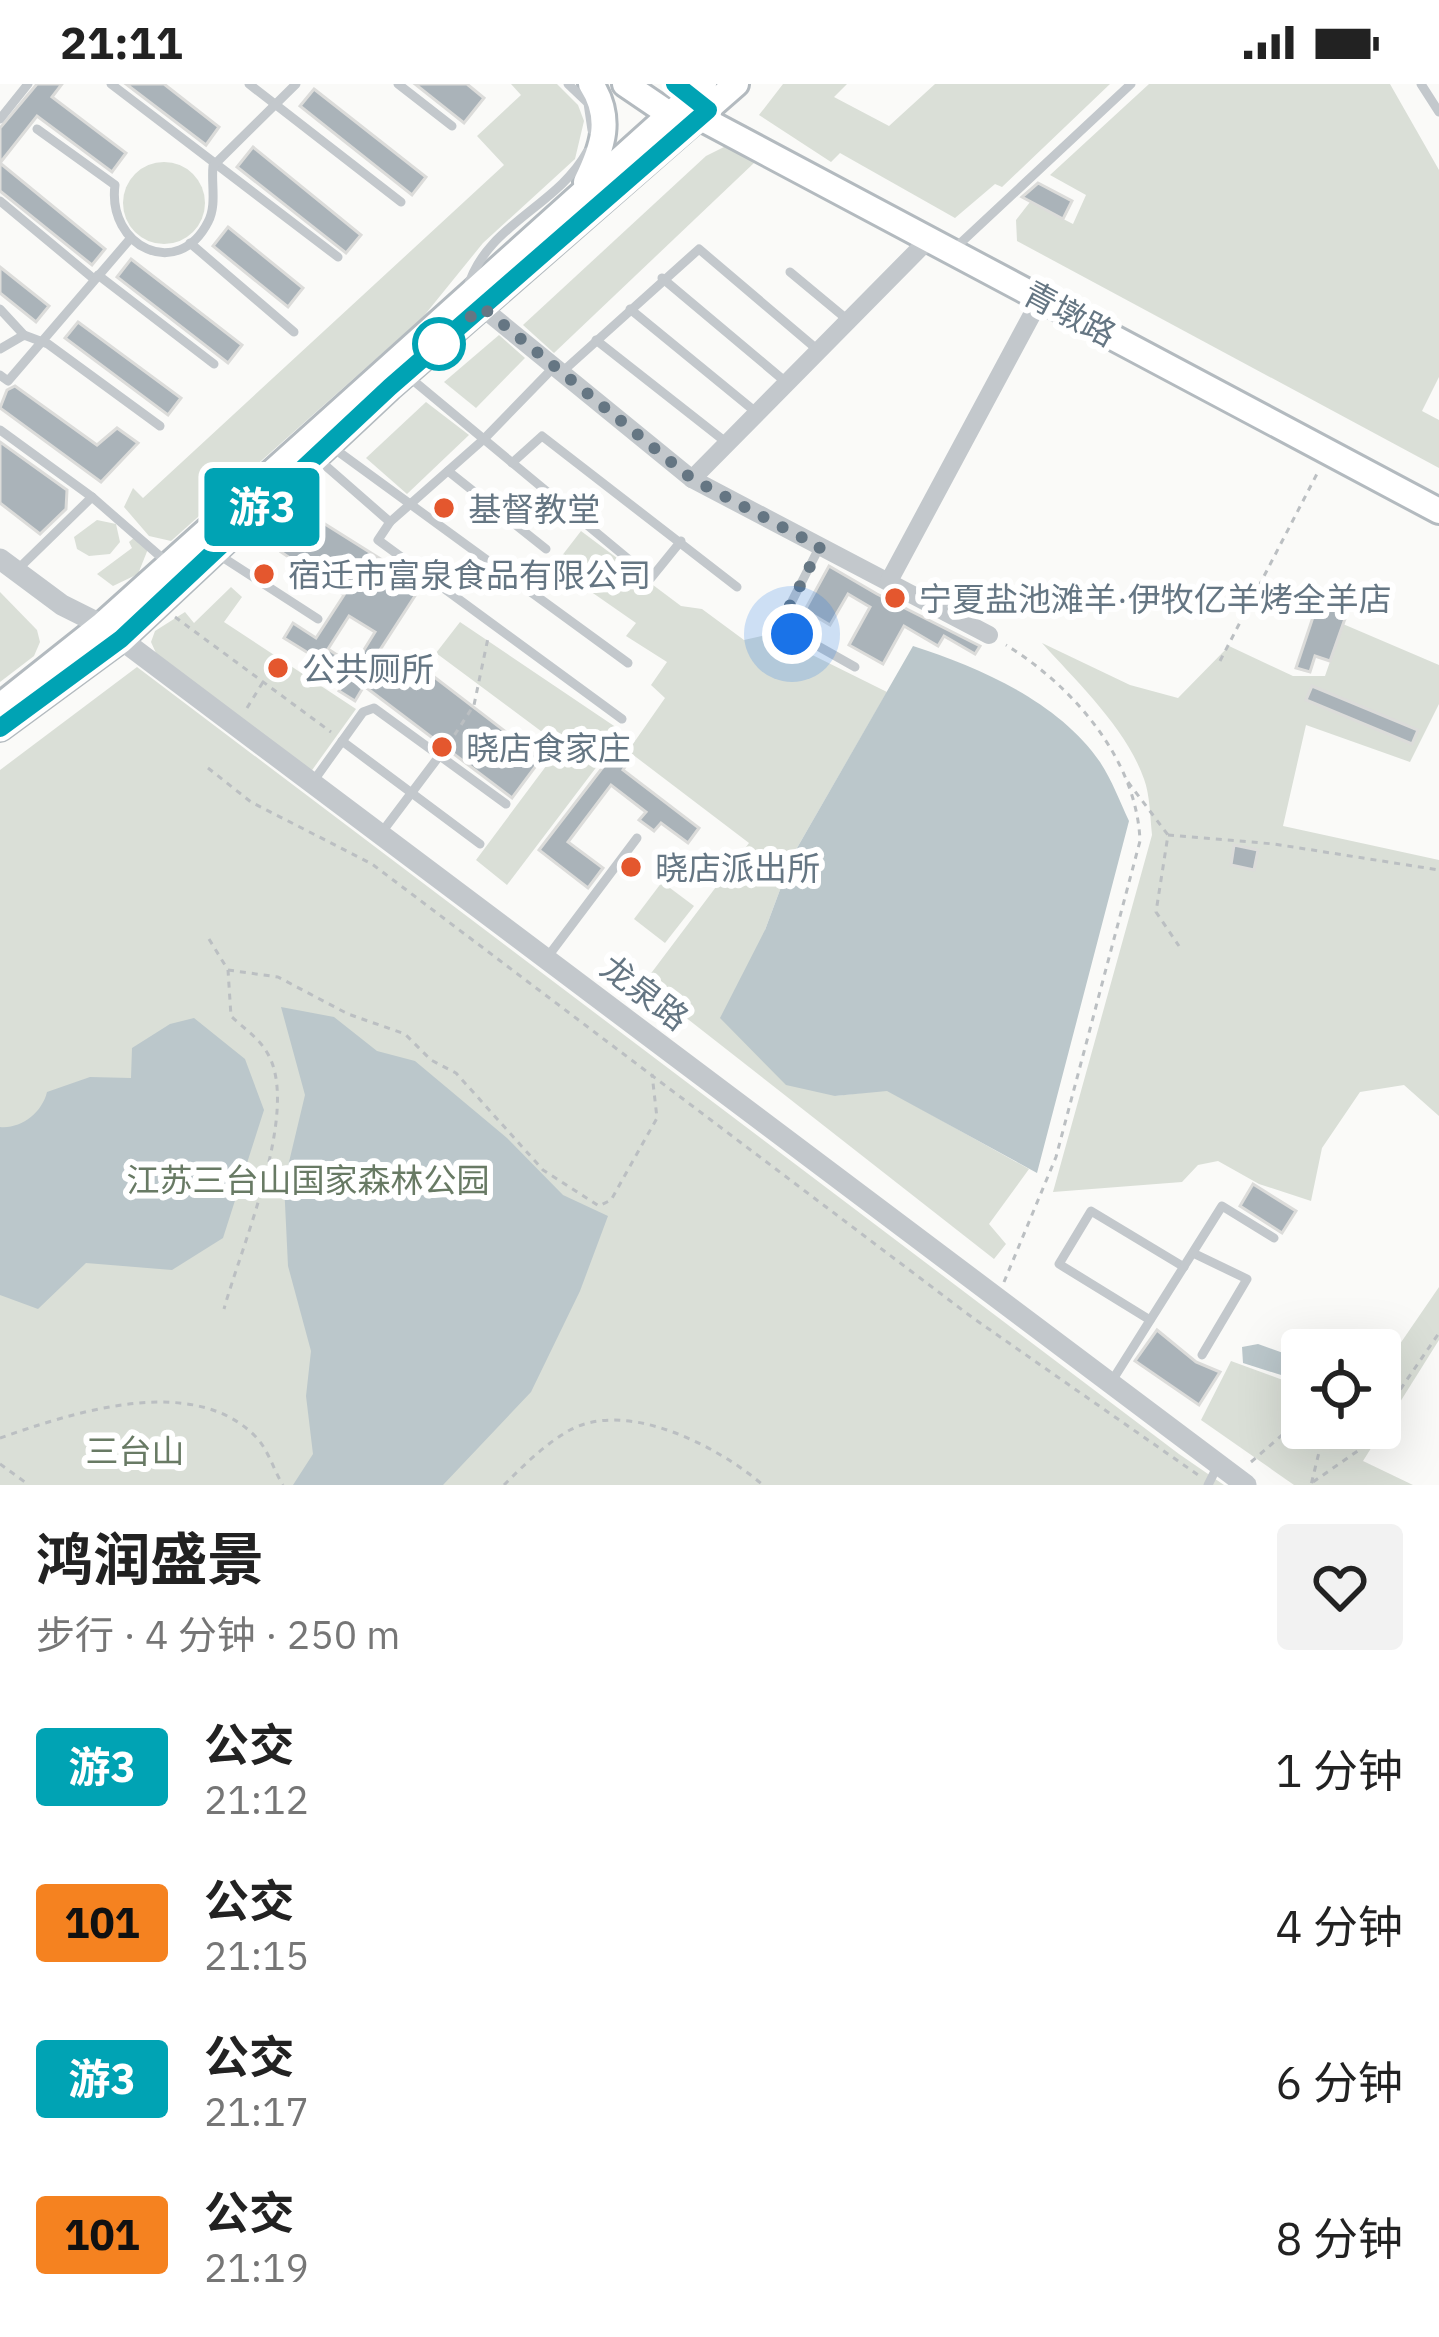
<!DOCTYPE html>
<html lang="zh">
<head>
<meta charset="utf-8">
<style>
	:root { --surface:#fff; --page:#f2f2f2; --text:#222; --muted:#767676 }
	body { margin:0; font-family:"IBM Plex Sans","Noto Sans SC",sans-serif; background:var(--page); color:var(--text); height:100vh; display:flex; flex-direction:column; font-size:45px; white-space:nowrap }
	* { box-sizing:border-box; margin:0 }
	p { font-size:39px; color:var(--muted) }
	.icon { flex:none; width:66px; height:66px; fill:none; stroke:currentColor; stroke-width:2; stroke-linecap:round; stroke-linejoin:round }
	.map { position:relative; height:1401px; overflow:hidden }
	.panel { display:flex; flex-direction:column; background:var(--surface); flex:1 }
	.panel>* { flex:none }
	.badge { padding:0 24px; border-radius:9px; font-size:42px; line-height:78px }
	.controls { position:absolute; left:1281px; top:1245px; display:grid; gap:24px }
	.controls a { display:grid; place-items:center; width:120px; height:120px; border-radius:12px; background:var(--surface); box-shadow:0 12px 48px #0002; font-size:60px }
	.you { position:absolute; width:60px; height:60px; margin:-30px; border:9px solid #fff; border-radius:50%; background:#1a73e8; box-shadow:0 0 0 18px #1a73e833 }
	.map>.badge { position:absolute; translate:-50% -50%; box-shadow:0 0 0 6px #fff }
	.round { display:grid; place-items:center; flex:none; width:126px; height:126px; border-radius:12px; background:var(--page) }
	.headline { display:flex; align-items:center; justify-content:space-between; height:204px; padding:0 36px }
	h1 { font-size:57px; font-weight:700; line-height:90px }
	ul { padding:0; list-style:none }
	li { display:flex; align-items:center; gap:36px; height:156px; padding:0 36px }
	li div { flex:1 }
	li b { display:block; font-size:45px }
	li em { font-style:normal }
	li .badge { min-width:132px; font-weight:700; text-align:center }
	.status { display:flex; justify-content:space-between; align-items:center; height:84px; padding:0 60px; background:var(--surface); direction:ltr }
	.status svg { height:33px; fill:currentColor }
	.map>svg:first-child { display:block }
	.green { fill:#dadfd7 }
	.water { fill:#bbc7cb }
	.building { fill:#aab3b9; stroke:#dcdcda; stroke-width:3; fill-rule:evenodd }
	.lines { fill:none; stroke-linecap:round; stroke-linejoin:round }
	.secondary-casing { stroke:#b3babf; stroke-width:30 }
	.path { stroke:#bbbfc2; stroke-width:3; stroke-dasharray:6 6; stroke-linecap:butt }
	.service { stroke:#c3c8cc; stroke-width:9 }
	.minor { stroke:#c3c8cc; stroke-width:18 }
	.tertiary { stroke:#c3c8cc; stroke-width:21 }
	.secondary { stroke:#fff; stroke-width:24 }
	.line-casing { stroke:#fff; stroke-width:27 }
	.line { stroke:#00a3b4; stroke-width:18 }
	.walk { stroke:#657683; stroke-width:12; stroke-dasharray:0 21.6 }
	.stop-dot { fill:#fff; stroke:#00a3b4; stroke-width:6 }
	.poi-dot { fill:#e4572e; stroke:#fff; stroke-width:4.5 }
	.labels { text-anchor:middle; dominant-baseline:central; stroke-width:12; stroke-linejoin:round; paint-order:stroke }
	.street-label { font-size:33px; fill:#657683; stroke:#fff }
	.poi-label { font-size:33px; fill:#657683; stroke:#fff; text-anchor:start }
	.park-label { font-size:33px; fill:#687a64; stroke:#fff }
</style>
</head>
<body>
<div class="status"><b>21:11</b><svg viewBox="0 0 49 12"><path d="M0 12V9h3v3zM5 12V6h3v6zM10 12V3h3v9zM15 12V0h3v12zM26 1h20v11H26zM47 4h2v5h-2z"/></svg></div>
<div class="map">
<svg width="1439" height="1401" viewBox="0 0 1439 1401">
	<rect width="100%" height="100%" fill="#fafaf8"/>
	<!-- green -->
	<g class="green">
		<polygon points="511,0 557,0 578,21 584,37 575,75 483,159 423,233 171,457 149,452 124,423 133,404 143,414 504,81 477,52 521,11"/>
		<polygon points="783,0 847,0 834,13 889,42 935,0 1110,0 1002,103 995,100 955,134 840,69 831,78 759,31"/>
		<polygon points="1149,0 1390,0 1439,86 1439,293 1422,327 1439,336 1439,384 1017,157 1016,136 1030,118 1073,140 1086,111 1050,91"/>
		<polygon points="726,62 755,78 554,269 523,241 706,72"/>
		<circle cx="164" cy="119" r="41"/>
		<polygon points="499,251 525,274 476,324 444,298"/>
		<polygon points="426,318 469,351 407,410 366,374"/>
		<polygon points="97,436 116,440 120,458 110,470 89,472 77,465 74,453"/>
		<polygon points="581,447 681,522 702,525 744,556 770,550 887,608 793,771 765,846 835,1012 887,1006 1029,1085 989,1140 1006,1160 994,1175 643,900 749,759 628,667 665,614 651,601 667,578 626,552 636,539 554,482"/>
		<polygon points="136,452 148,465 138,490 113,502 97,490 132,464 129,458"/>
		<polygon points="231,503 242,513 224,538 356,625 310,689 160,578 151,558 155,547 185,528 194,539"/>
		<polygon points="0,508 37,546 40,558 34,572 0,598"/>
		<polygon points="460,538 623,648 507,801 476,776 561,662 436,569"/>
		<path d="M1343,540L1439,581V620L1410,678L1306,641L1283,742L1439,776V1032L1404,1001L1360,1008L1322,1064L1311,1117L1259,1100L1218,1077L1198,1081L1182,1098L1053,1108L1152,751C1150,733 1150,711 1144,695C1126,644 1077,598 1042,559L1130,601L1178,614L1229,562L1293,592H1325Z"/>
		<polygon points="137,583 1179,1370 1224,1401 0,1401 0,686"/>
		<polygon points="662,798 694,822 665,859 634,835"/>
		<polygon points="1439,1203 1439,1256 1363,1377 1413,1401 1294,1401 1201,1336 1231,1277 1302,1303 1302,1344 1331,1353 1338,1344 1380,1344 1380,1289"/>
	</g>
	<!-- water -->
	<g class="water">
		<path d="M913,562C979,583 1059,618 1100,678C1112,696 1120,718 1129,737L1037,1089L887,1007L835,1012L786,1001L720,934L765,846L793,771Z"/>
		<polygon points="281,923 334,933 377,967 415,977 507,1054 563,1111 608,1132 580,1207 531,1308 443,1401 293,1401 313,1370 306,1312 311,1267 288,1182 284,1099 305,1011"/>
		<path d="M194,934L245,975L264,1026L223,1154L172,1186L86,1179L38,1225L0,1211V1043C21,1045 42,1029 47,1008L90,993L131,994L132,964L170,940Z"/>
		<polygon points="1258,1260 1297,1274 1300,1297 1243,1279 1242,1263"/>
	</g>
	<!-- building -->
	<g class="building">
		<polygon points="37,0 62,0 52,13 126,69 112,88 37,32 0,79 105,165 92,181 0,107 0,44"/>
		<polygon points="126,0 164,0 219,43 206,61"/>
		<polygon points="415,0 467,0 484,14 464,39"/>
		<polygon points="314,5 426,93 412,111 300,22"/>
		<polygon points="253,63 361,151 346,169 237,83"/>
		<polygon points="1038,99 1072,117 1063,135 1022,113"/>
		<polygon points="228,143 303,204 288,223 213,162"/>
		<polygon points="131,175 242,261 228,279 117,193"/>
		<polygon points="0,183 49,222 36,238 0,209"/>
		<polygon points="78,238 181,314 168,331 65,254"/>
		<polygon points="15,302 97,361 117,344 138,359 101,398 0,324 7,306"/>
		<polygon points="0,358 67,406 66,425 40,450 0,419"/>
		<path d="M309,430L422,501L380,566L401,579L407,572L541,675L512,714L364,602L355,617L339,607L347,593L284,554L293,539L316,554L344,511L281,468ZM349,532L375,548L354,582L328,565Z"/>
		<polygon points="829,482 877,510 980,562 975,570 944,552 938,562 904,542 883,580 849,561 870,523 848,510 830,541 805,526"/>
		<polygon points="1317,521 1347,529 1330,577 1315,572 1310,588 1296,584"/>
		<polygon points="1312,602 1418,646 1412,660 1306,616"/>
		<polygon points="613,670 627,680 623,686 699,744 688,759 661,739 654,747 639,736 646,728 611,701 568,758 603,784 588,804 539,766"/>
		<polygon points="1234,761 1258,766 1254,786 1231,781"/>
		<polygon points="1253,1100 1296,1127 1282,1149 1240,1122"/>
		<polygon points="1157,1246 1196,1278 1220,1288 1199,1321 1135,1277"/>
	</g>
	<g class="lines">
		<defs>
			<g id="secondary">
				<polyline points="625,0 681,38"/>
				<polyline points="699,33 1439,427"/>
				<path d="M586,98C603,63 613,34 591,0"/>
				<polyline points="0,622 102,541 704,0"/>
				<polyline points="0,644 121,555 390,303 736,0"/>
			</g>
		</defs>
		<!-- secondary casing -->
		<use href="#secondary" class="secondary-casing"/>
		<!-- path -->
		<g class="path">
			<polyline points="175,533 331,648"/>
			<polyline points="1220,577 1319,386"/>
			<polyline points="247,624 263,598"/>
			<polyline points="448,661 474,621 488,554"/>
			<polyline points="208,684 251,718 372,780 973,1234 1201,1393"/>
			<polyline points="1128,698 1168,751 1156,828 1179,862"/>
			<polyline points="1168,751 1274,760 1439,786"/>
			<path d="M209,855L228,886L231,932C244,945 260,954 269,972C299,1030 241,1163 224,1225"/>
			<polyline points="228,886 278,893 348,930 405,950 431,976 456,989 543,1086 599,1122 611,1116 657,1034 652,990"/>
			<path d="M1004,1198L1056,1073L1140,757C1137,676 1073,602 1006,561"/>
			<polyline points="1380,1335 1439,1249"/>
			<path d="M0,1354C72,1329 193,1288 256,1353C269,1367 273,1385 283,1401"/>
			<polyline points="1251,1378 1289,1345 1321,1360 1311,1401"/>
			<polyline points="0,1380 29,1401"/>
			<polyline points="1313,1398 1359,1366 1374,1344"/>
			<path d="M504,1401C524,1381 545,1360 570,1346C628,1315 719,1363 763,1401"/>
		</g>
		<!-- service -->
		<g class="service">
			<polyline points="111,0 338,173"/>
			<polyline points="249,0 401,118"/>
			<polyline points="398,0 452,42"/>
			<polyline points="568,0 588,19 592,46"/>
			<polyline points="1421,0 1439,28"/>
			<polyline points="0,35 28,0"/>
			<path d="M37,45L115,101C107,163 178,197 208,138C217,121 211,100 213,82L296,0"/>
			<polyline points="0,117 94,195"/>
			<polyline points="190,159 294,248"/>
			<polyline points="953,166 1131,0"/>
			<polyline points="790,188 849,237"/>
			<polyline points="98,191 214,280"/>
			<polyline points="662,194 787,299"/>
			<path d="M467,206C484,141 557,123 587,68"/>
			<polyline points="0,225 24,251"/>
			<polyline points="630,225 757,329"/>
			<polyline points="596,256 727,359"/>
			<polyline points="0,265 24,251 48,260 160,342"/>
			<polyline points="553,284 484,355 390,438 378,456 622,635"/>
			<polyline points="562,288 699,165 819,267"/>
			<polyline points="0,291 8,297 130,155"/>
			<polyline points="409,293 651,494 681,457"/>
			<polyline points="0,346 92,413 16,487"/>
			<polyline points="332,363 628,579"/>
			<polyline points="319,376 390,438"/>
			<polyline points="512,379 542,352 737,503"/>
			<polyline points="448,387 546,465"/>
			<polyline points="92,413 169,480"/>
			<polyline points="820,462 786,529 786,544 855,583"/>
			<polyline points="219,471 318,535"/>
			<polyline points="342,657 480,760"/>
			<polyline points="312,699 363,628 374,624 506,720"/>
			<polyline points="382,748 440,671"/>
			<polyline points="546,875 637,754"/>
			<polyline points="1193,1169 1247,1195 1202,1271"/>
			<polyline points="1150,1236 1059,1180 1091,1127 1184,1183"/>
			<polyline points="1110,1300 1222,1122 1274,1154"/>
			<polyline points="1208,1401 1218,1381"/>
		</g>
		<!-- minor -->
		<g class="minor">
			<polyline points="474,217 692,395 989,551"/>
			<polyline points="692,395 930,154"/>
			<polyline points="889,497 1041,214"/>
		</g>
		<!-- tertiary -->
		<polyline class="tertiary" points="0,475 62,521 102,541 1246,1401"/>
		<!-- secondary -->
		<use href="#secondary" class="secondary"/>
	</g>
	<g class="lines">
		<defs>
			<polyline id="line" points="0,644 121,555 390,303 708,26 675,0"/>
		</defs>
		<!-- line casing -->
		<use href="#line" class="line-casing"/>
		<!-- line -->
		<use href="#line" class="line"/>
		<!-- walk -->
		<polyline class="walk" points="439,260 430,267 482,223 692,395 820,463 786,529 792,550"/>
	</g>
	<!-- markers -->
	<circle class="stop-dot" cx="439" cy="260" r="24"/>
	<g class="poi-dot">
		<circle cx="444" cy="424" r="12"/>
		<circle cx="264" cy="490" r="12"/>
		<circle cx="895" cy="514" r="12"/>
		<circle cx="278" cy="584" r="12"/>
		<circle cx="442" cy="663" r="12"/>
		<circle cx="631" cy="783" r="12"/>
	</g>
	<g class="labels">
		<!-- street labels -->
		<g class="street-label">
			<text transform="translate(1070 229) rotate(28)">青墩路</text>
			<text transform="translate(645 908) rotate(37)">龙泉路</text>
		</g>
		<!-- poi labels -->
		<g class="poi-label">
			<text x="468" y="424">基督教堂</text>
			<text x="288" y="490">宿迁市富泉食品有限公司</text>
			<text x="919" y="514">宁夏盐池滩羊·伊牧亿羊烤全羊店</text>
			<text x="302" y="584">公共厕所</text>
			<text x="466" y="663">晓店食家庄</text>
			<text x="655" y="783">晓店派出所</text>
		</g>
		<!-- park labels -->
		<g class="park-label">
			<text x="308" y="1095">江苏三台山国家森林公园</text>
			<text x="135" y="1366">三台山</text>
		</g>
	</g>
</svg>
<div class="controls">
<a><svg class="icon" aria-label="locate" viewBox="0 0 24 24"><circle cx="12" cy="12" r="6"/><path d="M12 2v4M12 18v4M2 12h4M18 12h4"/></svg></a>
</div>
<div class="you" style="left:792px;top:550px"></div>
<b class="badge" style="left:262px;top:423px;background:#00a3b4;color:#fff">游3</b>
</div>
<section class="panel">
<div class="headline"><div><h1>鸿润盛景</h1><p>步行 · 4 分钟 · 250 m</p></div><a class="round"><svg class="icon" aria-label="heart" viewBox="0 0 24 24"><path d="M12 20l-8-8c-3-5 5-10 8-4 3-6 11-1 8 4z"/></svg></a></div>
<ul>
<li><span class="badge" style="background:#00a3b4;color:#fff">游3</span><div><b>公交</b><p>21:12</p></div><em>1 分钟</em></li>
<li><span class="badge" style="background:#f58220;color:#111">101</span><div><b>公交</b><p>21:15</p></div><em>4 分钟</em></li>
<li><span class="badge" style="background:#00a3b4;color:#fff">游3</span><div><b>公交</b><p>21:17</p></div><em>6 分钟</em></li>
<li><span class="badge" style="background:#f58220;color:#111">101</span><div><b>公交</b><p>21:19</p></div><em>8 分钟</em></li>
</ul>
</section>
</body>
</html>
